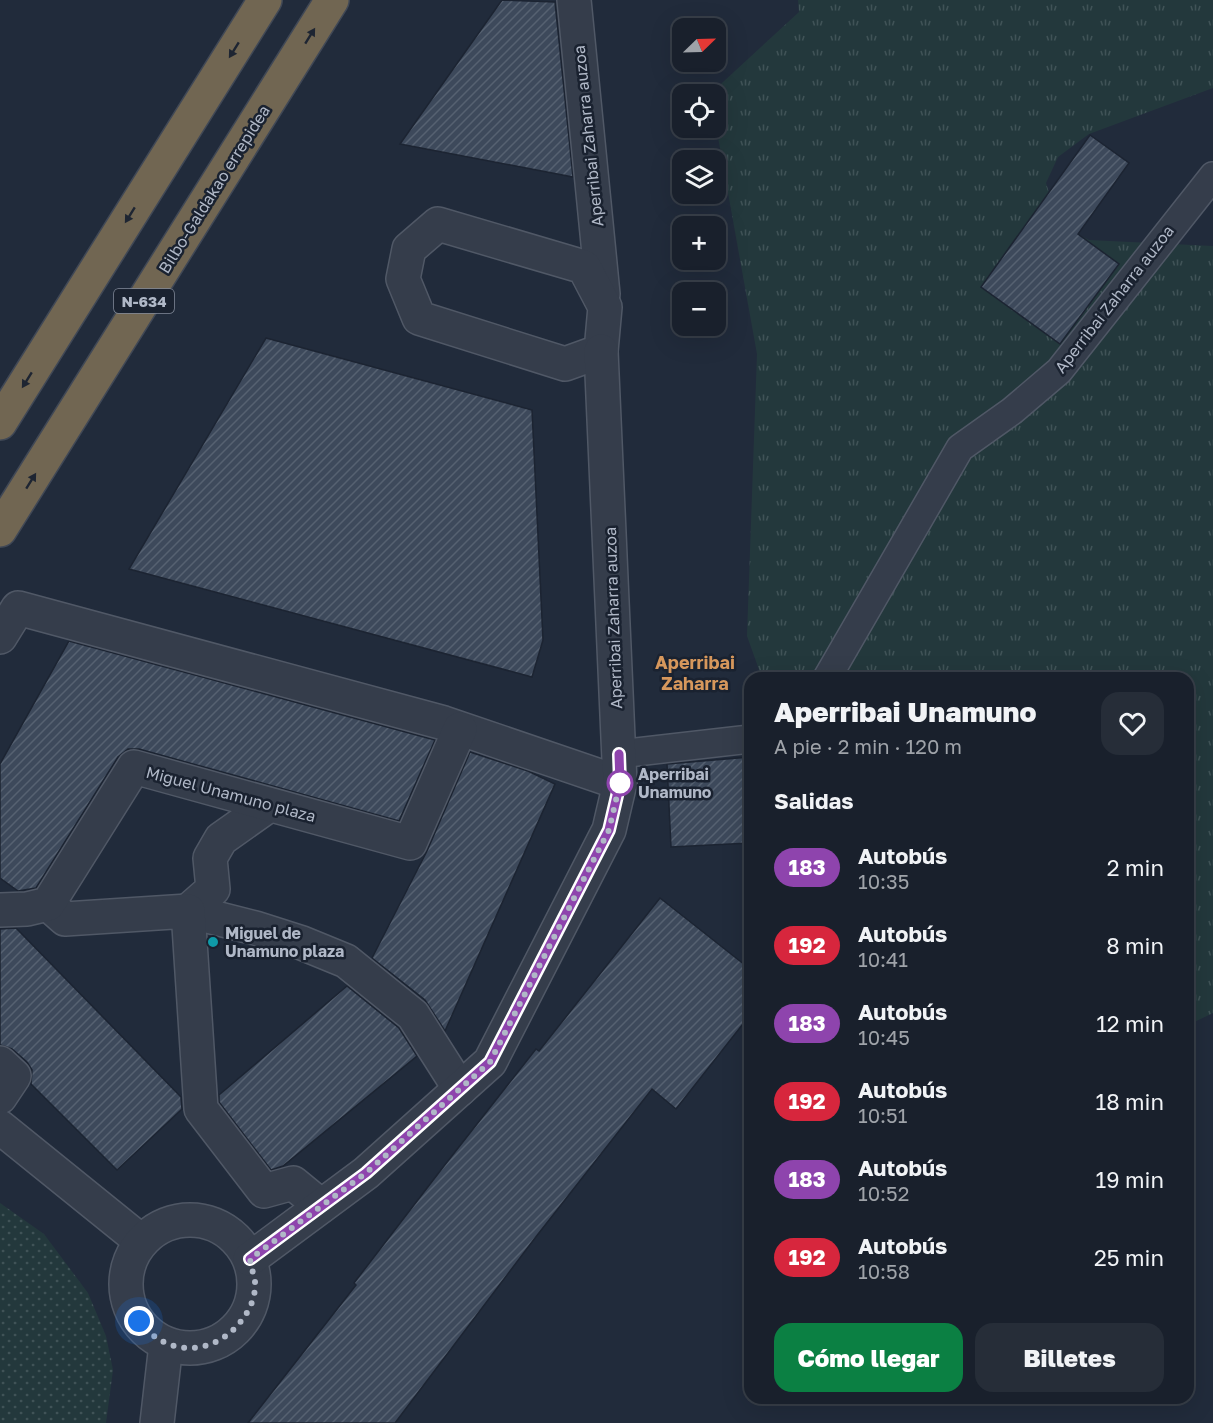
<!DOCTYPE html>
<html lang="es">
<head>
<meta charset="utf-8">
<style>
	:root { --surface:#19202c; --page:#262d38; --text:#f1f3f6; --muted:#9fa3a9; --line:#373e48; --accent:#0b8043 }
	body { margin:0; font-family:"Golos Text",sans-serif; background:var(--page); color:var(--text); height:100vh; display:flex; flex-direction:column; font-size:22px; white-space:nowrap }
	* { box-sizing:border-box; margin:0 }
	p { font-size:20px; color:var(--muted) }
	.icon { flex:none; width:33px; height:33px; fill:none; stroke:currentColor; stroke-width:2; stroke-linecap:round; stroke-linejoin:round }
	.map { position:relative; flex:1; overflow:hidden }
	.sheet { position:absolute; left:744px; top:672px; width:450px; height:732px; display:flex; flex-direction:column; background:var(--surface); border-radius:18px; box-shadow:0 6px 24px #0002,0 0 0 2px var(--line) }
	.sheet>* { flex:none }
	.badge { padding:0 12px; border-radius:20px; font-size:21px; line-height:39px }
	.needle { width:39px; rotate:67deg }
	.tools { position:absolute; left:672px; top:18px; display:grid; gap:12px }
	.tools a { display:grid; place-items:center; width:54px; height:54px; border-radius:12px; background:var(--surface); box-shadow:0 6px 24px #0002,0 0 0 2px var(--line); font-size:30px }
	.you { position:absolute; width:30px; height:30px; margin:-15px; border:4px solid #fff; border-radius:50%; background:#1a73e8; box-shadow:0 0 0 9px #1a73e833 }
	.map>.badge { position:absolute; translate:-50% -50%; box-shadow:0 0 0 3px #fff }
	h2 { padding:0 30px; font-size:22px; line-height:54px }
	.round { display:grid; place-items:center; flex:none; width:63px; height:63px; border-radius:18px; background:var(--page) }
	.head { display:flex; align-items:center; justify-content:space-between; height:102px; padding:0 30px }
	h1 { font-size:28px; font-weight:800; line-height:45px }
	.action { display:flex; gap:12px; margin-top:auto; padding:12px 30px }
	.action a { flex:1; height:69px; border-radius:18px; background:var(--accent); color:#fff; font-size:24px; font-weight:800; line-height:69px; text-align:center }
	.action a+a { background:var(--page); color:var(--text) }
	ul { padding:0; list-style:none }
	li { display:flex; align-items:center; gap:18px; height:78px; padding:0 30px }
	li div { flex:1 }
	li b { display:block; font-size:22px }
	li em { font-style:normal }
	li .badge { min-width:66px; font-weight:700; text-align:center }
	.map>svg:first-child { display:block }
	.grass { fill:url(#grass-tufts) }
	.park { fill:url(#park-dots) }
	.building { fill:url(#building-hatch); stroke:#1c2432; stroke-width:1.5 }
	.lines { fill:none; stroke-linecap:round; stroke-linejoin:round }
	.lane-casing { stroke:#505866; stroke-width:30 }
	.street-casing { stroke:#505866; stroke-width:36 }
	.highway-casing { stroke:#404856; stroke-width:36 }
	.lane { stroke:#353d4b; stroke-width:27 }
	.street { stroke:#353d4b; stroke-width:33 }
	.highway { stroke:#716652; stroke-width:33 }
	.oneway { fill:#1e2532 }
	.line-casing { stroke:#fff; stroke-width:14 }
	.line { stroke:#8e44ad; stroke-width:9 }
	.walk { stroke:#b0b8c7; stroke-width:6; stroke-dasharray:0 10.8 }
	.stop-dot { fill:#fff; stroke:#8e44ad; stroke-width:3 }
	.culture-dot { fill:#0f9aa8; stroke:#1a2230; stroke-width:2 }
	.labels { text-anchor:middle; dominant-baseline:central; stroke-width:5; stroke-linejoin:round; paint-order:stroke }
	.shield { fill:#1a2230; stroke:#838b9a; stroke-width:1.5 }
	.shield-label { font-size:15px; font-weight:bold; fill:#b0b8c7 }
	.street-label { font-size:16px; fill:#b0b8c7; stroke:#1a2230 }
	.stop-label { font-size:16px; font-weight:bold; fill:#b0b8c7; stroke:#1a2230; text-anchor:start }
	.poi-label { font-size:16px; font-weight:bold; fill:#b0b8c7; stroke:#1a2230; text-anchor:start }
	.neighbourhood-label { font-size:18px; font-weight:bold; fill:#d6975c; stroke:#1a2230 }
</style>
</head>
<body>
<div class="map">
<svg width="1213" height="1423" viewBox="0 0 1213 1423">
	<defs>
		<pattern id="grass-tufts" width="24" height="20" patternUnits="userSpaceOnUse" patternTransform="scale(1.5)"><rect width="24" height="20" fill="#23383c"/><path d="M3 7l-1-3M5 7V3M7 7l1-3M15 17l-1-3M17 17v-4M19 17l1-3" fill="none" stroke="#405357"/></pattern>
		<pattern id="park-dots" width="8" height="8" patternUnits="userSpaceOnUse" patternTransform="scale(1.5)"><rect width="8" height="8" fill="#23383c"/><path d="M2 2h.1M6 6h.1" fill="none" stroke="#405357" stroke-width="1.8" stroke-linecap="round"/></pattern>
		<pattern id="building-hatch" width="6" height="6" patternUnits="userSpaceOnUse" patternTransform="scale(1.5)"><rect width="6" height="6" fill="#3d495b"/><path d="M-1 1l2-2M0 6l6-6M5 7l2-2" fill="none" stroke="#566171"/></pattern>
	</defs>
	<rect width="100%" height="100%" fill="#212b3b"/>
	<!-- grass -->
	<polygon class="grass" points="798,0 1213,0 1213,88 1089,134 1058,157 1046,183 1057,218 1078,234 1089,240 1213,246 1213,1013 1188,1025 1188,678 762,678 747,636 757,354 716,126 716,94 710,94 799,12"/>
	<!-- park -->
	<polygon class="park" points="0,1203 44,1234 88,1293 106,1336 113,1370 106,1423 0,1423"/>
	<!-- building -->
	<g class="building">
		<polygon points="502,0 555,2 573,177 400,144"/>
		<polygon points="1090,135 1129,163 1078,234 1119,264 1060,344 981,287"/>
		<polygon points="266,338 532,410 543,640 532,677 129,569"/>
		<polygon points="69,641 435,740 399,821 139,749 128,749 118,757 36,888 18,891 0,878 0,764"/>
		<polygon points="470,752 528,771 555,784 445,1031 425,1000 372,958 427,851"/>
		<polygon points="750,757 750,843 671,847 667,764"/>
		<polygon points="660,898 750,969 750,1015 676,1109 652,1089 535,1238 395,1423 248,1423 356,1285 354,1283 444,1166 536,1049 539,1051"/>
		<polygon points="16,928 181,1097 182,1109 117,1170 31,1084 32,1070 27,1062 12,1049 0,1045 0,929"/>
		<polygon points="347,986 399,1028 417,1056 283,1166 271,1170 219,1102 219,1095"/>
	</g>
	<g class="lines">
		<defs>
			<g id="lane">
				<polyline points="827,678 960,448 1012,411 1059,371 1213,176"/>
				<polyline points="619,754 750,739"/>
			</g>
			<g id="street">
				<polyline points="574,0 603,294"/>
				<polygon points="438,224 584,267 605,307 601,351 565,364 419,318 403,279 409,249"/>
				<polyline points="0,637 18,608 444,723 620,783"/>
				<polyline points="269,805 221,839 210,858 213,889 188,911 255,928 302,943 346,961 413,1015 460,1089"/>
				<polyline points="48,904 65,919 188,911 201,1109 264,1191 293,1183 321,1206"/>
				<polyline points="0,910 27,909 48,904 134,767 410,843 460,729"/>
				<polyline points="0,1063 14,1076 0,1097"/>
				<polyline points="0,1127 141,1241"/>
				<circle cx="190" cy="1284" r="64"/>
				<polyline points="250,1259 366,1173 490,1062 609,830 620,783 601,351"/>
				<polyline points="157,1423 166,1344"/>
			</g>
			<g id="highway">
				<polyline points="0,423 265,0"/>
				<polyline points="0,530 332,0"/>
			</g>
		</defs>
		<!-- lane casing -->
		<use href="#lane" class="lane-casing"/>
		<!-- street casing -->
		<use href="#street" class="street-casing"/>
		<!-- highway casing -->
		<use href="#highway" class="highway-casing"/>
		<!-- lane -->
		<use href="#lane" class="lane"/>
		<!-- street -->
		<use href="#street" class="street"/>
		<!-- highway -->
		<use href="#highway" class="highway"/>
	</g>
	<!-- one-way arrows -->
	<defs><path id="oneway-solid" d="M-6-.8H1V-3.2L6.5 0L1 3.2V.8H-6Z" transform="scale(1.5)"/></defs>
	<g class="oneway">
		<use href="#oneway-solid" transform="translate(310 36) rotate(-58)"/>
		<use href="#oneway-solid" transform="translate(234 50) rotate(122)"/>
		<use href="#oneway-solid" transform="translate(130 215) rotate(122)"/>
		<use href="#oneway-solid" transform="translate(27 380) rotate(122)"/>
		<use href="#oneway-solid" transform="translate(31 481) rotate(-58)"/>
	</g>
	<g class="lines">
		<defs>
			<polyline id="line" points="250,1259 366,1173 490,1062 609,830 620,783 619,754"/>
		</defs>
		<!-- line casing -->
		<use href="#line" class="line-casing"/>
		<!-- line -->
		<use href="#line" class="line"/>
		<!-- walk -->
		<path class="walk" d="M139,1321C167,1359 218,1356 244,1317C251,1308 256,1294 255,1282C254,1275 251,1267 250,1259L366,1173L490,1062L609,830L620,783"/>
	</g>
	<!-- markers -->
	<circle class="stop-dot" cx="620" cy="783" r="12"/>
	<circle class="culture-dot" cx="213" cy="942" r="6"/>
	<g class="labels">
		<!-- shield labels -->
		<rect class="shield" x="114" y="289" width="60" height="24" rx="4.5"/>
		<g class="shield-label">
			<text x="144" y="301">N-634</text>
		</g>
		<!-- street labels -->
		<g class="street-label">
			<text transform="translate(588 136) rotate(-96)">Aperribai Zaharra auzoa</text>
			<text transform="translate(214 189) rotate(-58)">Bilbo-Galdakao errepidea</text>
			<text transform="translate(1114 299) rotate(-52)">Aperribai Zaharra auzoa</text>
			<text transform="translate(613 618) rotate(-92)">Aperribai Zaharra auzoa</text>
			<text transform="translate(231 794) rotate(15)">Miguel Unamuno plaza</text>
		</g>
		<!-- stop labels -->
		<g class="stop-label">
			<text x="638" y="774">Aperribai<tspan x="638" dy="18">Unamuno</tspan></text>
		</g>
		<!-- poi labels -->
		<g class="poi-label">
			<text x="225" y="933">Miguel de<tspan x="225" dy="18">Unamuno plaza</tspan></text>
		</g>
		<!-- neighbourhood labels -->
		<g class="neighbourhood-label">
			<text x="695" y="662">Aperribai<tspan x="695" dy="21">Zaharra</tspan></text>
		</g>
	</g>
</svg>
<div class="tools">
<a><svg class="needle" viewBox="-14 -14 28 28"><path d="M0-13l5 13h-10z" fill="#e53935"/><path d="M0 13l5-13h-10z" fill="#9fa3a9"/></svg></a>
<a><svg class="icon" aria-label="locate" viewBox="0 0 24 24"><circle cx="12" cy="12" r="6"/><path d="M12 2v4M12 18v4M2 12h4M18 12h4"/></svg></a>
<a><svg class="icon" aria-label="layers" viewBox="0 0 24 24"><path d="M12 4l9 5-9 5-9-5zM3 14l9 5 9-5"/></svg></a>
<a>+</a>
<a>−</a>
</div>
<div class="you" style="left:139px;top:1321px"></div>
<section class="sheet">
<div class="head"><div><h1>Aperribai Unamuno</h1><p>A pie · 2 min · 120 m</p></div><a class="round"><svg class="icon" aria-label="heart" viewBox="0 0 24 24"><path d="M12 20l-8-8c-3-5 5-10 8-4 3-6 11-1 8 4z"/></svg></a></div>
<h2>Salidas</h2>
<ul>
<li><span class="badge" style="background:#8e44ad;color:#fff">183</span><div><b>Autobús</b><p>10:35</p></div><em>2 min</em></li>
<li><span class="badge" style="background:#d7263d;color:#fff">192</span><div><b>Autobús</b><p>10:41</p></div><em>8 min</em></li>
<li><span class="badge" style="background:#8e44ad;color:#fff">183</span><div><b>Autobús</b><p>10:45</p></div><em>12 min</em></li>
<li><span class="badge" style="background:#d7263d;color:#fff">192</span><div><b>Autobús</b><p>10:51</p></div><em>18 min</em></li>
<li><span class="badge" style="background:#8e44ad;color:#fff">183</span><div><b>Autobús</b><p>10:52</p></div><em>19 min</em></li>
<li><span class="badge" style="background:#d7263d;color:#fff">192</span><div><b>Autobús</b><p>10:58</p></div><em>25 min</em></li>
</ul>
<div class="action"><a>Cómo llegar</a><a>Billetes</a></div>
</section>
</div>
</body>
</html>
